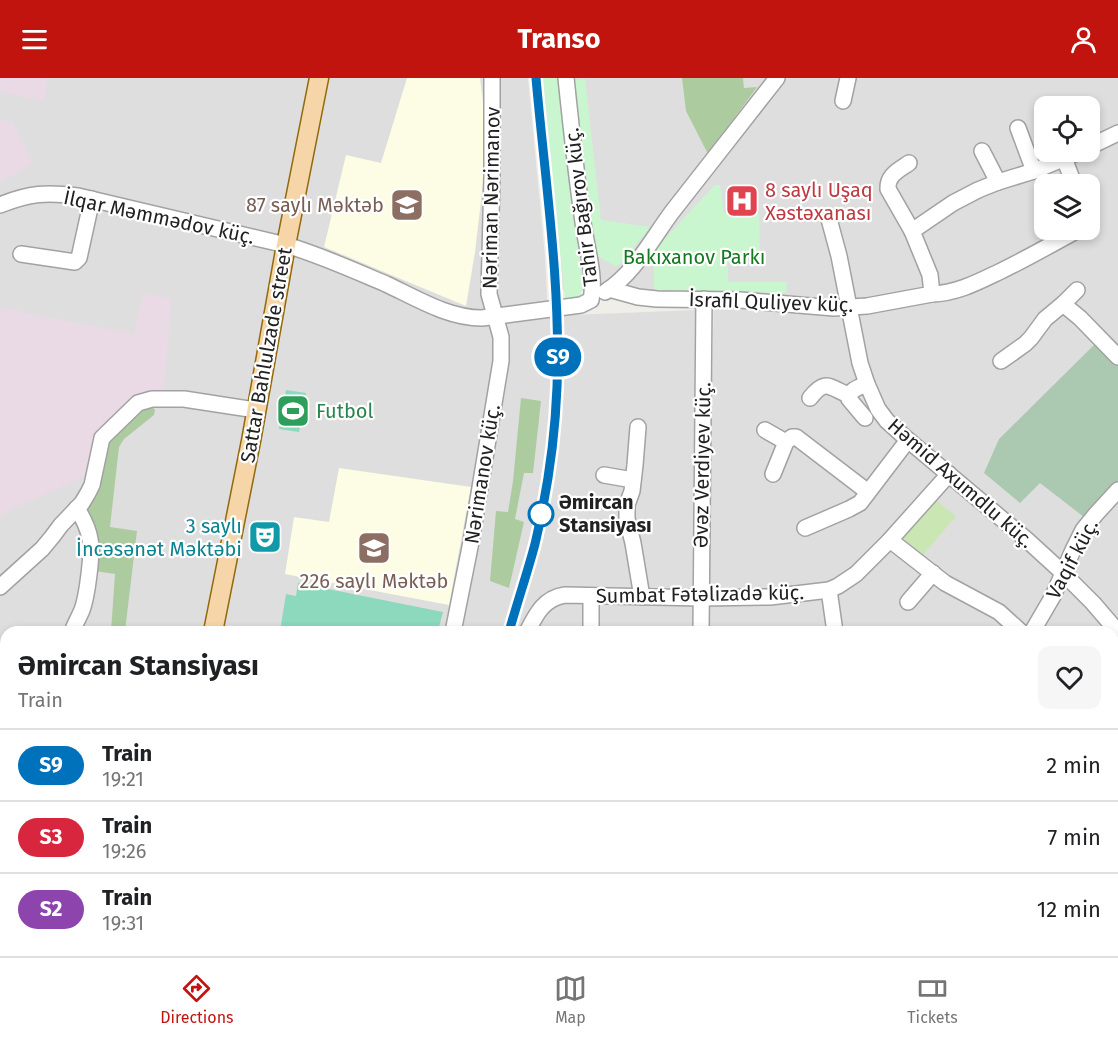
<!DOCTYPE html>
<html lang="en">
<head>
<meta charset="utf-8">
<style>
	:root { --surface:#fff; --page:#f6f6f6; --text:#202124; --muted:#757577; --line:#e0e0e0; --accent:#c2140f }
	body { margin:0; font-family:"Fira Sans",sans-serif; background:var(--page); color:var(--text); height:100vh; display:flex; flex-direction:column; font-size:22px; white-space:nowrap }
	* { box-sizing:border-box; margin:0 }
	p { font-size:20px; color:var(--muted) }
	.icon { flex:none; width:33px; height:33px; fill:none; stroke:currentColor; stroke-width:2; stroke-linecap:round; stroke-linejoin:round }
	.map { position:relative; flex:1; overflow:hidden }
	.side { position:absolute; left:0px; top:548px; width:1119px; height:332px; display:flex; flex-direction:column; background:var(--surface); border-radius:18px 18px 0 0; box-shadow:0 3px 9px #0003 }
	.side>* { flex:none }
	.badge { padding:0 12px; border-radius:20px; font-size:21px; line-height:39px }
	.buttons { position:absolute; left:1034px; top:18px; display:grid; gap:12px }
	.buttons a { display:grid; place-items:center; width:66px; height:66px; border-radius:12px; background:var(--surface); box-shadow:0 3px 9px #0003; font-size:30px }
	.map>.badge { position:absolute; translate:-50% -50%; box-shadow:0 0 0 3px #fff }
	.round { display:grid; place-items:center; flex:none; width:63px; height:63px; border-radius:12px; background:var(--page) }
	.head { display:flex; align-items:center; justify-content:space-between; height:102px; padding:0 18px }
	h1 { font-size:28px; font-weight:700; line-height:45px }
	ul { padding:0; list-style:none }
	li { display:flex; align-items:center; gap:18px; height:72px; padding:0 18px; border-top:2px solid var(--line) }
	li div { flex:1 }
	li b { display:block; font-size:22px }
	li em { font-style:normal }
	li .badge { min-width:66px; font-weight:700; text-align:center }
	header { display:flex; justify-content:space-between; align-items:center; height:78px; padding:0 18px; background:var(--accent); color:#fff; font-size:27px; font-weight:700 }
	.tabs { display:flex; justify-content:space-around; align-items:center; height:84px; border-top:2px solid var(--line); background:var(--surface); font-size:16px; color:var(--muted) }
	.tabs a { display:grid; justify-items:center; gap:3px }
	.tabs .active { color:var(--accent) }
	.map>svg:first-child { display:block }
	.residential { fill:#dfdede; fill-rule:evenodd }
	.industrial { fill:#e9dae6 }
	.education { fill:#fcfde4 }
	.grass { fill:#cae6b2 }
	.forest { fill:#accca0 }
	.cemetery { fill:#abc8b0 }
	.park { fill:#c9f6ce }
	.pitch { fill:#8cd9bd }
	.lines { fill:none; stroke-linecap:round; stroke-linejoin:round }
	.minor-casing { stroke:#a2a2a2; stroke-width:18 }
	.major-casing { stroke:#92690b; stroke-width:21 }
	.minor { stroke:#fff; stroke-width:15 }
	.major { stroke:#f6d6a8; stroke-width:18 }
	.rail { stroke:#6f6f6f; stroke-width:3; stroke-dasharray:12 12; stroke-linecap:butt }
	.line-casing { stroke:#fff; stroke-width:14 }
	.line { stroke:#0072bc; stroke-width:9 }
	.stop-dot { fill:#fff; stroke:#0072bc; stroke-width:3 }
	.labels { text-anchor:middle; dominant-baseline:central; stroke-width:4.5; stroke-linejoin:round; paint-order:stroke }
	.health-label { font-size:20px; fill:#be3a42; stroke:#fff; text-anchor:start }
	.street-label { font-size:20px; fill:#212121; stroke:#fff }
	.education-label { font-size:20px; fill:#785e54; stroke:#fff; text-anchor:end }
	.park-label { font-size:20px; fill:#14791f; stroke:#fff }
	.leisure-label { font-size:20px; fill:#27864d; stroke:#fff; text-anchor:start }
	.stop-label { font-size:20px; font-weight:bold; fill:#212121; stroke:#fff; text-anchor:start }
	.culture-label { font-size:20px; fill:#0d838f; stroke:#fff; text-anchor:end }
</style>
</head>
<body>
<header><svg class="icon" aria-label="menu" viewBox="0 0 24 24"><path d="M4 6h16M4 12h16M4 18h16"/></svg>Transo<svg class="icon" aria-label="person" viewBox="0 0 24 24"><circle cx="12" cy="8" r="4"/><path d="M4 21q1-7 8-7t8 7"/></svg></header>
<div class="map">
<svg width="1118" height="878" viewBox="0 0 1118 878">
	<rect width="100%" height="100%" fill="#f0eee8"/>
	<!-- residential -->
	<g class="residential">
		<polygon points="0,0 528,0 545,179 548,238 695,232 692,553 6,554 6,873 775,873 780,878 0,878"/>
		<path d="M540,0H1118V878H802L796,873H1113V554L706,553L714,217L558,212L556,176ZM1044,28H1089V74H1044ZM1044,106H1089V152H1044Z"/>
	</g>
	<!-- industrial -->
	<g class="industrial">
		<polygon points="0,0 48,0 44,23 0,14"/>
		<polygon points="0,42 12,44 33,86 0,104"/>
		<polygon points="143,216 171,220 164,314 144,313 94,356 86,398 0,437 0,230 134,256"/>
	</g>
	<!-- education -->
	<g class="education">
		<polygon points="407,0 480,0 488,63 475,174 466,228 324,169 346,77 381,85"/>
		<polygon points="339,390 471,409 449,527 285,496 294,439 329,444"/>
	</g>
	<!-- grass -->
	<polygon class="grass" points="933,420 956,438 923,477 900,459"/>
	<!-- forest -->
	<g class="forest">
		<polygon points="682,0 743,0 744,10 757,9 708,76 686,33"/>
		<polygon points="521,320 541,323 533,395 524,395 515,441 524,444 509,510 490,503 496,433 508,434 513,403"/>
		<polygon points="149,325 155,332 154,337 124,361 119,369 110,449 137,453 125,553 111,553 115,496 95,493 83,431 102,367"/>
	</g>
	<!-- cemetery -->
	<polygon class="cemetery" points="1096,265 1118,287 1118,403 1084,439 1040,405 1020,425 984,395 999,361"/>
	<!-- park -->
	<g class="park">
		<polygon points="543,0 558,0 581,197 581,220 565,221"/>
		<polygon points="585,1 601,142 651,149 617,189 593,175 573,3"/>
		<polygon points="715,107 720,107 724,135 759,135 760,176 728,178 728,204 787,204 786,215 654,212 654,180 658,168"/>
	</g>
	<!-- pitch -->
	<g class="pitch">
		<polygon points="286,312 306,315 299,354 279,351"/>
		<polygon points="298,505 443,534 438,553 280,553 286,516 296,518"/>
	</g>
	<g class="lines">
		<defs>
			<g id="minor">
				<polyline points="843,23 848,0"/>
				<polyline points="1018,50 1034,93"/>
				<polyline points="1089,69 1118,55"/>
				<polyline points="982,73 998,104"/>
				<polyline points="1064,80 1074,106"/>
				<path d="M909,85C899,92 887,97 888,111L912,153"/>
				<path d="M0,127C30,115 46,114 78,118L286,167C320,177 353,192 386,206C416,220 448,240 482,240L581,227L591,222C596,199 586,168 583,144C576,96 571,48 566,0"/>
				<polyline points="829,141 839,178 860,285 867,306 878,331 887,343 908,362 1027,462 1062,494 1093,525 1118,554"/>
				<polyline points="21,176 75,184 79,180 92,121"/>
				<polyline points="609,211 638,219 657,221 740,222 834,230 867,228 932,216 930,197 912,153 953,125 978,112 998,104 1034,93 1079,74"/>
				<path d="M605,214C634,196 652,161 672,134C707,89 742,45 777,0"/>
				<path d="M932,216C957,215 976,205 999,194C1026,181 1052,166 1078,152"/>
				<polyline points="1063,226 1077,212"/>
				<polyline points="1001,283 1025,266 1031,260 1045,241 1063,226 1080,240 1118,279"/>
				<path d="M810,320C825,301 828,308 848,317"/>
				<path d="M865,340L849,321C848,312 860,309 867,306"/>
				<polyline points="638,349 635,387 632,413 627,427 627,441 633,465 642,519"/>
				<polyline points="765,352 786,364"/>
				<polyline points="773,396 786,364 792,359 796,359 868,414"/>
				<polyline points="604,397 633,402"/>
				<polyline points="805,450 849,431 860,425 908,362"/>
				<polyline points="890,462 945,505 999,534 1021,554"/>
				<polyline points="0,509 42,471 52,459 61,447 82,425 88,415 92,407 102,360 138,325 152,321 184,321 256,332"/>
				<polyline points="829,512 835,554"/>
				<polyline points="908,524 933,495"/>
				<path d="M72,554C75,546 79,539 82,532C87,519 93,474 90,461C88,449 83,440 77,430"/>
				<polyline points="453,554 471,464 501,283 501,259 489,216 492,98 492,0"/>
				<path d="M527,554C536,536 544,520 565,517L701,520L770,519L829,512L838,508L856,496L890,462L949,396"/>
				<polyline points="591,554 591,518"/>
				<polyline points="701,554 704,221"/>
				<polyline points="1032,554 1053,518 1073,472 1083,452 1096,436 1118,412"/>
				<polyline points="0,646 6,646"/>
				<polyline points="1113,653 1118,647"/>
				<polyline points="1113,806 1118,802"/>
				<polyline points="239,873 264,878"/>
				<polyline points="407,873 418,873"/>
				<polyline points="784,873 790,878"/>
				<polyline points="983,873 987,878"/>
				<polyline points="360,878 362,873"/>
				<polyline points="393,878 396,873"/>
				<polyline points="573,878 574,873"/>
				<polyline points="745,878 748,873"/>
				<polyline points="1025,878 1031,873"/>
			</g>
			<g id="major">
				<polyline points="213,554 251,363 286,167 319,0"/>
				<polyline points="151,878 152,873"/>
			</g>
		</defs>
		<!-- minor casing -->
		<use href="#minor" class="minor-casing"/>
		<!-- major casing -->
		<use href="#major" class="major-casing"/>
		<!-- minor -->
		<use href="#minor" class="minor"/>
		<!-- major -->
		<use href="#major" class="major"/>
		<!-- rail -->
		<g class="rail">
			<polyline points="509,554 534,468 544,423 551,375 557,311 558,274 553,178 536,0"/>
			<polyline points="379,878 381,873"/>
		</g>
	</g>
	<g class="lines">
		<defs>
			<path id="line" d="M509,554C517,525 527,496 535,466C547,415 555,362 557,309C561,206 545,102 536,0"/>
		</defs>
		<!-- line casing -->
		<use href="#line" class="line-casing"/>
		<!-- line -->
		<use href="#line" class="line"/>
	</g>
	<!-- icons -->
	<defs>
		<symbol id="hospital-square" viewBox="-11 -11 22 22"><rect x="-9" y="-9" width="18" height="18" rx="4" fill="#e0444e" stroke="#fff"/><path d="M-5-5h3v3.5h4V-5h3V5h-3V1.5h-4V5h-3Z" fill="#fff"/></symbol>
		<symbol id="school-square" viewBox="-11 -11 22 22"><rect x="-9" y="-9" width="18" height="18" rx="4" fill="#8d6e63" stroke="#fff"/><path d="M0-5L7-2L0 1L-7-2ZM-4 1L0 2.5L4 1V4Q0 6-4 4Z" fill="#fff"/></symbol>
		<symbol id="stadium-square" viewBox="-11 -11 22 22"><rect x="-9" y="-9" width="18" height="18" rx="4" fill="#2e9e5b" stroke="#fff"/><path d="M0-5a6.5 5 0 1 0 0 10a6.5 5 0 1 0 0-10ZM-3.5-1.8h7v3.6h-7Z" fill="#fff"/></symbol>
		<symbol id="theatre-square" viewBox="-11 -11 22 22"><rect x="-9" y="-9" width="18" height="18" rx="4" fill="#0f9aa8" stroke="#fff"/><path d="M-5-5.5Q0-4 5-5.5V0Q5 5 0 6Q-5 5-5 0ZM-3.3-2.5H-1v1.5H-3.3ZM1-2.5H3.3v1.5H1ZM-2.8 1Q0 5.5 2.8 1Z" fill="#fff"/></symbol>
	</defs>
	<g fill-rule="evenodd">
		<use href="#hospital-square" x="723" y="104" width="38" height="38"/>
		<use href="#school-square" x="388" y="108" width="38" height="38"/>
		<use href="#stadium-square" x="274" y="314" width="38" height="38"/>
		<use href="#theatre-square" x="246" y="440" width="38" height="38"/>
		<use href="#school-square" x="355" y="451" width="38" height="38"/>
	</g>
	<!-- markers -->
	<circle class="stop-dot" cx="541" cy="436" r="12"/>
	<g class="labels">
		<!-- health labels -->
		<g class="health-label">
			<text x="765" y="112">8 saylı Uşaq<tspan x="765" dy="23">Xəstəxanası</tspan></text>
		</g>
		<!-- street labels -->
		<g class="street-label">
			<text transform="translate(491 120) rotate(-89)">Nəriman Nərimanov</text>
			<text transform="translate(581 129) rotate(-97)">Tahir Bağırov küç.</text>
			<text transform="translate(159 139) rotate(12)">İlqar Məmmədov küç.</text>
			<text transform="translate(771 224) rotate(2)">İsrafil Quliyev küç.</text>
			<text transform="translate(266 277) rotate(-80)">Sattar Bahlulzade street</text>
			<text transform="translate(702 387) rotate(-89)">Əvəz Verdiyev küç.</text>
			<text transform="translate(482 396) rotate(-81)">Nərimanov küç.</text>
			<text transform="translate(961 405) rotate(41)">Həmid Axumdlu küç.</text>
			<text transform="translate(1072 481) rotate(-62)">Vaqif küç.</text>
			<text transform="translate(700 516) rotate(-1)">Sumbat Fətəlizadə küç.</text>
		</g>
		<!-- education labels -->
		<g class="education-label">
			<text x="384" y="127">87 saylı Məktəb</text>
			<text x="374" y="503" text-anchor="middle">226 saylı Məktəb</text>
		</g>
		<!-- park labels -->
		<g class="park-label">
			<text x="694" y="179">Bakıxanov Parkı</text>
		</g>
		<!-- leisure labels -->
		<g class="leisure-label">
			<text x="316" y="333">Futbol</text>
		</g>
		<!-- stop labels -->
		<g class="stop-label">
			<text x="559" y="424">Əmircan<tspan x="559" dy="23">Stansiyası</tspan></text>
		</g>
		<!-- culture labels -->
		<g class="culture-label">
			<text x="242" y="448">3 saylı<tspan x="242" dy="23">İncəsənət Məktəbi</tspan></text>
		</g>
	</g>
</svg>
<div class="buttons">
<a><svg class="icon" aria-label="locate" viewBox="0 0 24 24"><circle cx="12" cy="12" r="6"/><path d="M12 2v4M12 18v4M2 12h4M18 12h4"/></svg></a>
<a><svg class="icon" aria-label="layers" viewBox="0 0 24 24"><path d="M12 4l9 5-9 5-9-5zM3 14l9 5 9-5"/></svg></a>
</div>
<b class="badge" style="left:558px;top:279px;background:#0072bc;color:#fff">S9</b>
<section class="side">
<div class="head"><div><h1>Əmircan Stansiyası</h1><p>Train</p></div><a class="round"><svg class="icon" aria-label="heart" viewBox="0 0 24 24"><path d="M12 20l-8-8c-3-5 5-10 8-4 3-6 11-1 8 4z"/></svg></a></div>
<ul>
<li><span class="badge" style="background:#0072bc;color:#fff">S9</span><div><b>Train</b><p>19:21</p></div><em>2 min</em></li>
<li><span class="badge" style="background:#d7263d;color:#fff">S3</span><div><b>Train</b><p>19:26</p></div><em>7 min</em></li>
<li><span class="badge" style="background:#8e44ad;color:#fff">S2</span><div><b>Train</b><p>19:31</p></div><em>12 min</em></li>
</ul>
</section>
</div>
<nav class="tabs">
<a class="active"><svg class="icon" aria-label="directions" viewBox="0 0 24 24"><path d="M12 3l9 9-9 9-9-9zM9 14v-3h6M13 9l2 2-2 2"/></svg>Directions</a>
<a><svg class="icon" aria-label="map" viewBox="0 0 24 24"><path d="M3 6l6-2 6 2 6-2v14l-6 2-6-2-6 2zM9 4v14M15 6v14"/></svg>Map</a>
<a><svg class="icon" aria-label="tickets" viewBox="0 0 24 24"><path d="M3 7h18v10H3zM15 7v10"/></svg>Tickets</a>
</nav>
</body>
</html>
